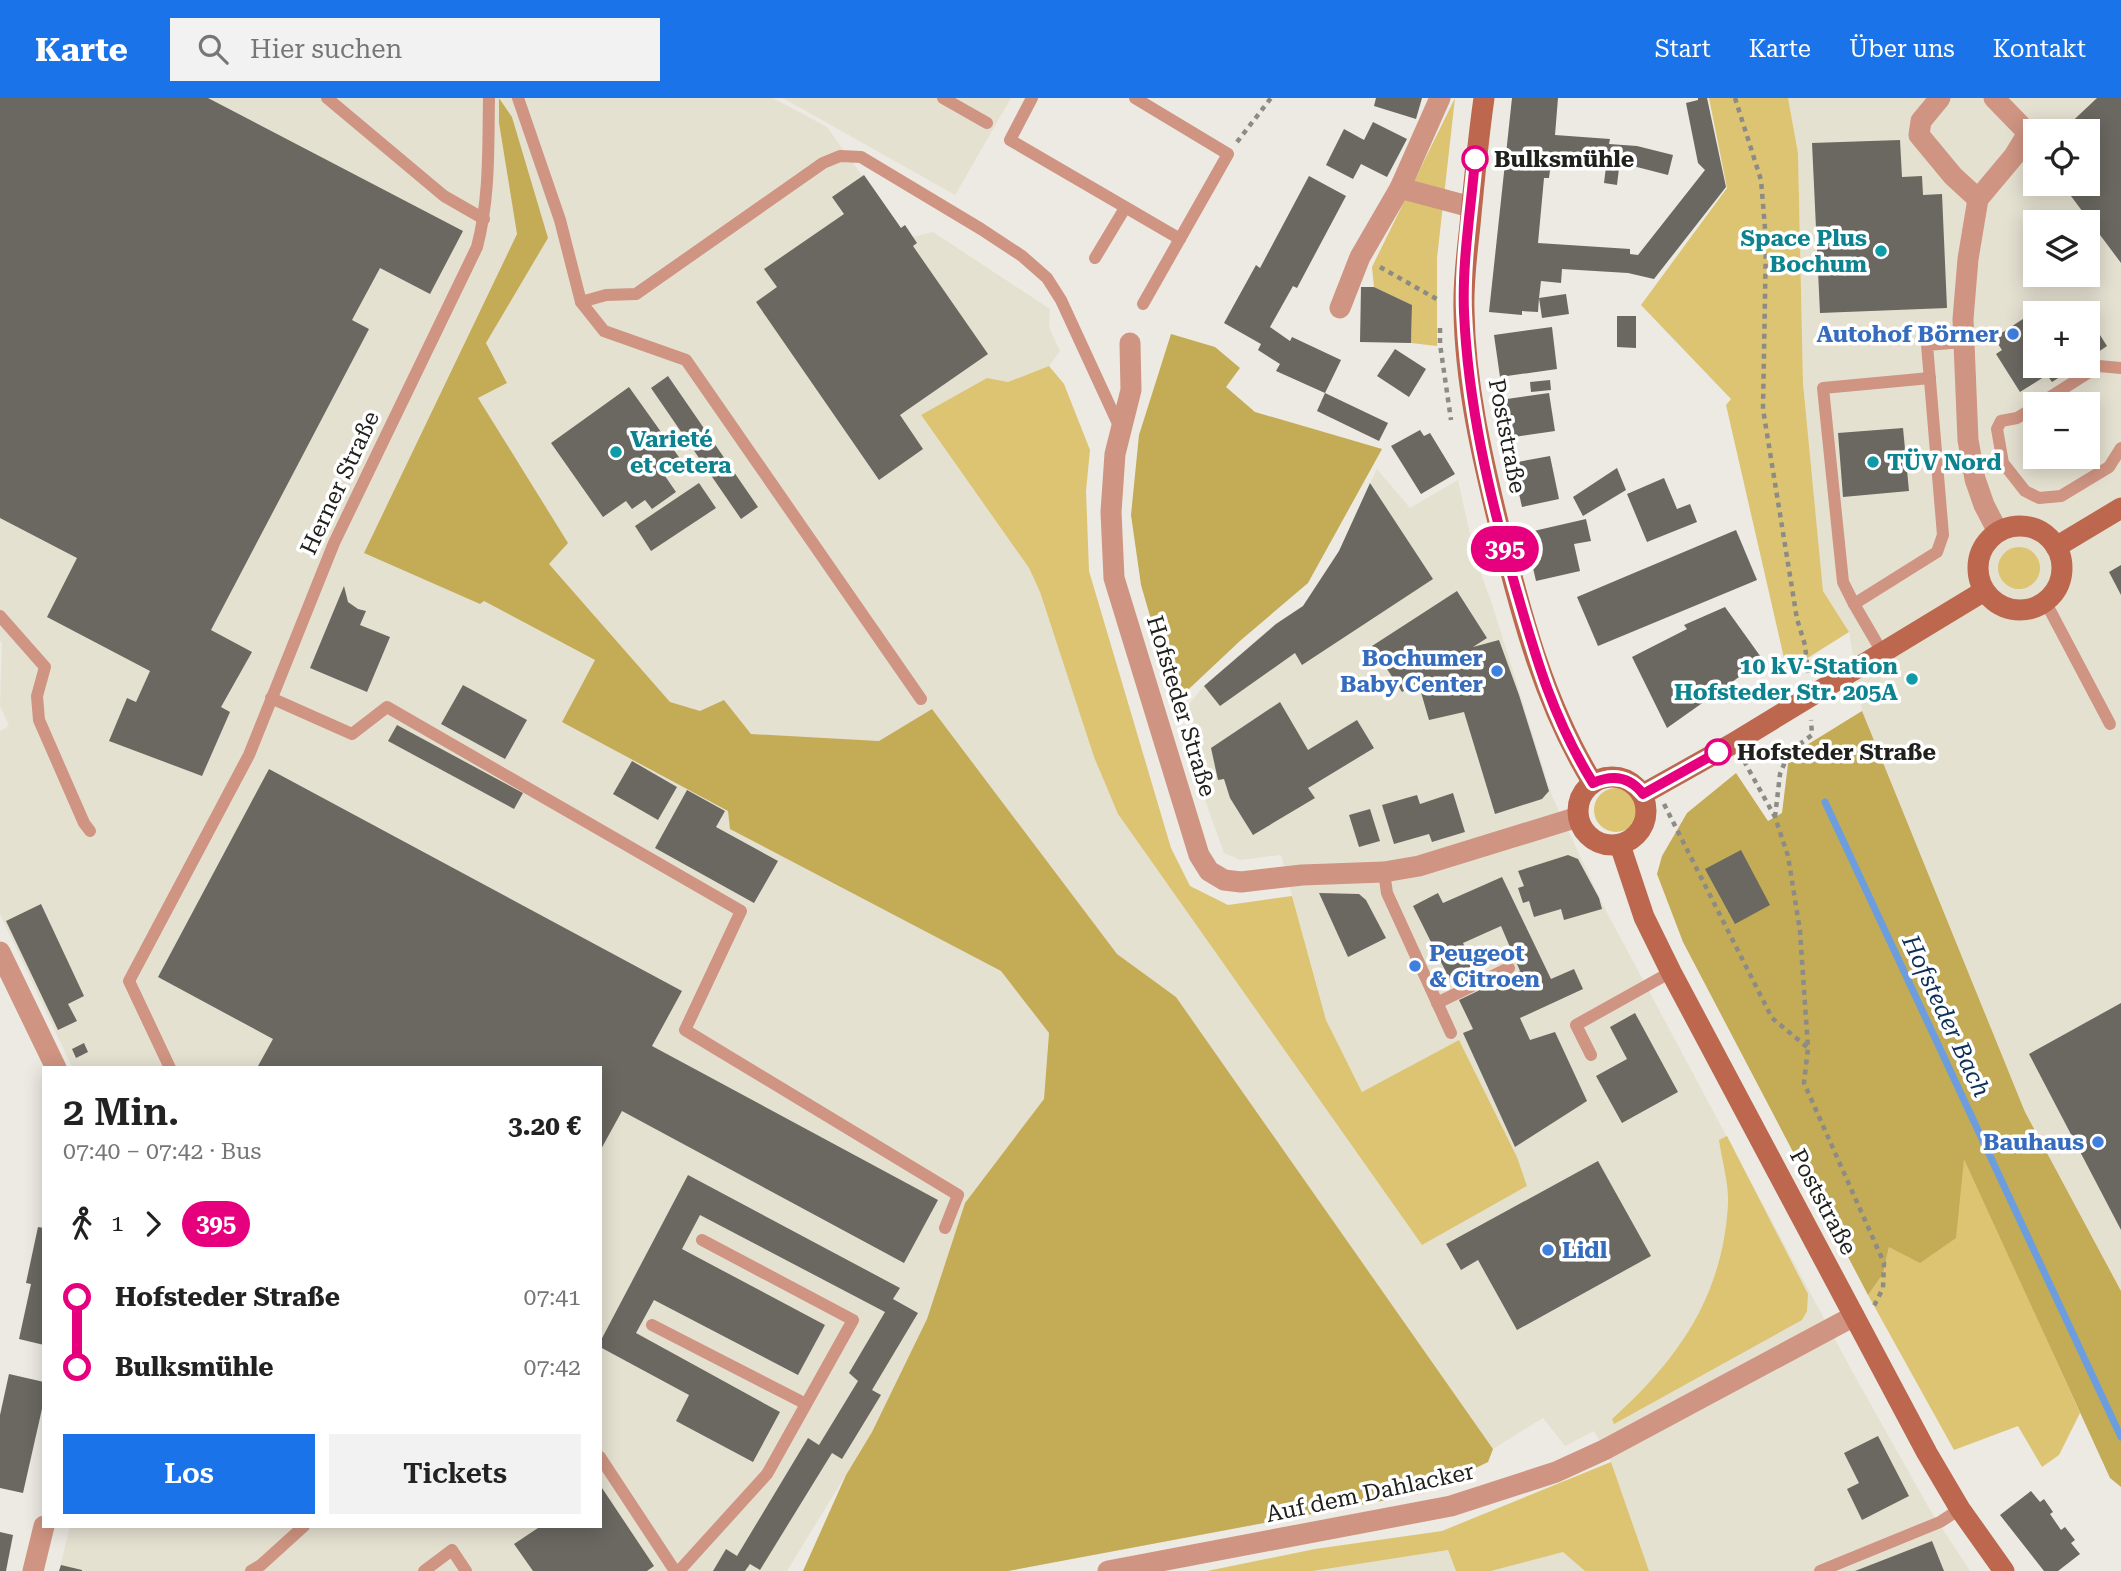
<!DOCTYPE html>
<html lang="de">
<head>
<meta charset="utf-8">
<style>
	:root { --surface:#fff; --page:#f2f2f2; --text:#222; --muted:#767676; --accent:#1a73e8 }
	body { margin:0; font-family:"Roboto Serif",serif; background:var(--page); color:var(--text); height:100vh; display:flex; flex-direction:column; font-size:26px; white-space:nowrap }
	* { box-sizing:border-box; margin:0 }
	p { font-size:23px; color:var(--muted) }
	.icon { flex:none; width:38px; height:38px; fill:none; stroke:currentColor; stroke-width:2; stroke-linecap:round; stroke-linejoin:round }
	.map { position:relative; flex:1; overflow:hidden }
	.sheet { position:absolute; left:42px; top:968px; width:560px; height:462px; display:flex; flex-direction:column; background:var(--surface); border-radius:0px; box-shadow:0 4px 18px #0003 }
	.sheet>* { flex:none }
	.badge { padding:0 14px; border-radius:23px; font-size:24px; line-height:46px }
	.controls { position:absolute; left:2023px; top:21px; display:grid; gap:14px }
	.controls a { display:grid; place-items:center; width:77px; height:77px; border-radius:0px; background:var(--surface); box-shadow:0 4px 18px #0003; font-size:35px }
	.map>.badge { position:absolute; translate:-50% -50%; box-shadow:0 0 0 4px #fff }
	.legs { display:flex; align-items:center; gap:10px; height:77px; padding:0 21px; font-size:23px }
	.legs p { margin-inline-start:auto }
	.headline { display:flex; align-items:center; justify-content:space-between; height:119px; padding:0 21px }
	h1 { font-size:38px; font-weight:600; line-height:52px }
	.action { display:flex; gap:14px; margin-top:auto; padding:14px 21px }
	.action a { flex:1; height:80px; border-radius:0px; background:var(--accent); color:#fff; font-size:28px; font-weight:600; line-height:80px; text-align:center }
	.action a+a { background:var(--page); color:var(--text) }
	ul { padding:0 21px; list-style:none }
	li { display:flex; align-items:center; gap:24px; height:70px; font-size:26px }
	li i { display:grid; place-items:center; width:10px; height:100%; margin:0 9px; background:currentColor }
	li i::after { content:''; width:18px; height:18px; margin:-9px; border:5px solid; border-radius:50%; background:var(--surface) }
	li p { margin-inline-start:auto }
	li:first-child i { background:linear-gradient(#0000 50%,currentColor 0) }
	li:last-child i { background:linear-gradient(currentColor 50%,#0000 0) }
	header { display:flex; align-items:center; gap:42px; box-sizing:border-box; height:98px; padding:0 35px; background:var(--accent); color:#fff }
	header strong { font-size:33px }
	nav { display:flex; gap:38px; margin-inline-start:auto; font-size:24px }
	.search { width:490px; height:63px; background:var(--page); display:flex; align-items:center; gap:18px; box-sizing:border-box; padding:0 24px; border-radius:0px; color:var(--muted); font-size:26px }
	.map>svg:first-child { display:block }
	.built { fill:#e5e1d1; fill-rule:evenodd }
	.green { fill:#dcc473 }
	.forest { fill:#c4ab55 }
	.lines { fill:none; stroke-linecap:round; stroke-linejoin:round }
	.stream { stroke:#6c9dde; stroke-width:7 }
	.building { fill:#6a6861 }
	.path { stroke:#8c8b85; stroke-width:4.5; stroke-dasharray:5 5; stroke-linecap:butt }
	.lane { stroke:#cf9482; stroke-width:12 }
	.street { stroke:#cf9482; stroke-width:21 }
	.secondary { stroke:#bc674e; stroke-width:21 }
	.line-1-casing { stroke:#fff; stroke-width:16 }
	.line-1 { stroke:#e6007e; stroke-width:10 }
	.stop-1-dot { fill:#fff; stroke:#e6007e; stroke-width:3.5 }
	.culture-dot { fill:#0f9aa8; stroke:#fff; stroke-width:2.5 }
	.shop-dot { fill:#3f7fe0; stroke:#fff; stroke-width:2.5 }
	.labels { text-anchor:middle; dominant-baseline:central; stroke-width:7; stroke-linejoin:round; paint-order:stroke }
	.stop-label { font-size:23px; font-weight:bold; fill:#20201d; stroke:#fff; text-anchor:start }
	.culture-label { font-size:23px; font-weight:bold; fill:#0d838f; stroke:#fff; text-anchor:end }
	.shop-label { font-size:23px; font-weight:bold; fill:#366cbe; stroke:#fff; text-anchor:end }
	.street-label { font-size:23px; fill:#20201d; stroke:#fff }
	.water-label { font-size:24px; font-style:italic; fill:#0d2f58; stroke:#fff }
</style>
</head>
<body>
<header>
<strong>Karte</strong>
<div class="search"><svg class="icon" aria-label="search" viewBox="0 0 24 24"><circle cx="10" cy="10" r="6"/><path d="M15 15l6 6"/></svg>Hier suchen</div>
<nav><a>Start</a><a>Karte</a><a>Über uns</a><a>Kontakt</a></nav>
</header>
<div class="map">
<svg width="2121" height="1473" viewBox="0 0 2121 1473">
	<rect width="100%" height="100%" fill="#eceae2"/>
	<!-- built -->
	<g class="built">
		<polygon points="0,0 499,0 499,25 517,136 364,455 480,506 484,503 595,562 563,624 728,713 731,731 1001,873 1049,935 1044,1001 965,1105 927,1221 872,1334 787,1473 59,1473 70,1428 600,1428 600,970 72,969 0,816 0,633 9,628 0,608 2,545 0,543"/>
		<polygon points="500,0 773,0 827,29 900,130 905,127 913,139 933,134 1050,211 1049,229 1060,253 1049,268 1008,284 987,280 921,318 1029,470 1040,494 1094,659 1118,716 1422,1147 1527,1088 1517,1059 1459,942 1363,995 1326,922 1281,757 1240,762 1224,755 1205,702 1186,610 1204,588 1275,526 1303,508 1339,453 1377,371 1410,410 1458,382 1475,459 1492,506 1552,698 1603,807 1852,1273 1929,1410 1970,1473 1649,1473 1611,1364 1594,1333 1565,1348 1543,1320 1493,1351 1176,899 1117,856 932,611 879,643 751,636 724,602 700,614 670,604 549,466 478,300 507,285 486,245 547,140 512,19"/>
		<polygon points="783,0 1011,0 955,97"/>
		<path d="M1788,0H2121V1193L2025,1014L1862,613L1849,534L1823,493L1803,285L1798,55ZM2035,33H2088V86H2035ZM2035,124H2088V177H2035ZM2035,215H2088V268H2035ZM2035,306H2088V359H2035Z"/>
		<polygon points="1448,1452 1456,1473 1313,1473"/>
		<polygon points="1563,1453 1585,1473 1491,1473"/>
	</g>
	<!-- green -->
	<g class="green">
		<polygon points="1455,0 1437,160 1437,248 1411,245 1412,207 1374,189 1372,169"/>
		<polygon points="1709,0 1788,0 1798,55 1803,285 1823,493 1849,534 1787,573 1726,307 1731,301 1641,207 1727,90"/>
		<polygon points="1049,268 1064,286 1090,352 1086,393 1089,473 1171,750 1190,788 1228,807 1292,798 1326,922 1362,994 1459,942 1517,1059 1527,1088 1422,1147 1118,716 1094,659 1040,494 1029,470 921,317 987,280 1008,284"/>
		<circle cx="2019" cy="470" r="21"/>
		<circle cx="1616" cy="712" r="22"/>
		<path d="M1727,1038L1808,1196L1807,1213L1802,1222L1614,1326L1612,1321C1678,1262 1723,1198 1728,1106C1729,1086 1722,1063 1719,1042Z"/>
		<polygon points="1964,1059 2080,1315 2059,1357 2042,1369 2018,1328 1954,1352 1868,1197 1883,1176 1889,1149"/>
		<polygon points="1611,1364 1649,1473 1585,1473 1563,1454 1491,1473 1456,1473 1448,1452 1313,1473 1207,1473 1315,1451 1442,1433"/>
	</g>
	<!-- forest -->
	<g class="forest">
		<polygon points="499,0 512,19 548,140 486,245 507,285 478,300 568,445 549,466 670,604 700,613 724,602 751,636 879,643 932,611 1117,856 1176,899 1493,1351 1488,1364 1424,1395 1008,1473 803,1473 846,1377 872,1334 927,1221 965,1105 1044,1001 1049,935 1001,873 730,731 728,713 562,624 595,562 484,503 480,506 364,455 517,136 499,25"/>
		<polygon points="1171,236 1215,249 1240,270 1226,289 1255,314 1382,351 1308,485 1241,542 1175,604 1141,487 1131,417 1139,337"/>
		<polygon points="1862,613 2025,1014 2121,1193 2121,1389 2110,1380 1964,1061 1956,1140 1920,1165 1889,1149 1883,1176 1868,1197 1683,844 1657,776 1662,758 1687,715 1736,675 1768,723 1782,715 1789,658"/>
	</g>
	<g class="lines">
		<!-- stream -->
		<polyline class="stream" points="1825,704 2121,1339"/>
	</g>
	<!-- building -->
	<g class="building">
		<polygon points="0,0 208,0 463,133 430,196 380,170 352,222 369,231 211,532 252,554 221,609 230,614 202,678 109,643 127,600 136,604 150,573 47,519 77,460 0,420"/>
		<polygon points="1376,0 1422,0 1416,21 1374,8"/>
		<polygon points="1512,0 1558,0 1555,37 1610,41 1609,46 1637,48 1673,57 1668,77 1633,68 1634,64 1620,62 1617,87 1604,85 1607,61 1594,60 1595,56 1565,54 1553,67 1551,65 1549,80 1544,80 1538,145 1630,151 1630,156 1638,157 1705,72 1698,65 1686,5 1698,2 1698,0 1707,0 1726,89 1654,181 1628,175 1562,171 1561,185 1541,183 1539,200 1566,196 1569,216 1542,220 1539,200 1538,214 1522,213 1522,217 1489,214"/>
		<polygon points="2097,0 2121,0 2121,165 2062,86 2088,86 2088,33 2062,33"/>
		<polygon points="1373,24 1407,41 1387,79 1361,66 1353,81 1326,67 1344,31 1364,42"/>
		<polygon points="1900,42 1902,79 1922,78 1923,97 1942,96 1947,210 1820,215 1812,45"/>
		<polygon points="864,77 901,130 905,127 917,145 913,148 988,256 900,317 923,351 879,382 756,204 777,189 764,171 844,116 832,99"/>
		<polygon points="1309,78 1346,98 1297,190 1293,188 1270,229 1290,243 1292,239 1341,262 1325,295 1276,273 1280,266 1258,252 1261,246 1224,225 1256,167 1260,170"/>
		<polygon points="1361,189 1374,189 1412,207 1411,245 1360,244"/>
		<polygon points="2049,204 2056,215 2035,215 2035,268 2077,268 2052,284 2047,277 2020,294 1996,256 2002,252 1994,240"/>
		<polygon points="1617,218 1636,218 1636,250 1617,249"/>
		<polygon points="2093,226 2107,248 2088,261 2088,229"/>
		<polygon points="1552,229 1557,271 1500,279 1494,237"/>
		<polygon points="1395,251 1426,271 1409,299 1377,278"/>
		<polygon points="668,278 758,409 741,421 651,290"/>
		<polygon points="1550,282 1551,292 1531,294 1530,284"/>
		<polygon points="629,289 681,362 663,375 676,394 652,411 645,402 632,411 626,403 603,419 551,345"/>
		<polygon points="1325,295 1388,325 1379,343 1317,313"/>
		<polygon points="1549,295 1555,333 1506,340 1500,302"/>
		<polygon points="1903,330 1909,393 1843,399 1838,335"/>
		<polygon points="1420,332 1424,338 1430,335 1455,376 1421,396 1391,348"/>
		<polygon points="1550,358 1559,401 1522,409 1512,365"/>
		<polygon points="1617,370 1626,392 1583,418 1573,399"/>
		<polygon points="1664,380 1677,411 1690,406 1697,424 1647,444 1627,396"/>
		<polygon points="699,385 716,410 651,453 635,428"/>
		<polygon points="1370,385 1433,481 1302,567 1295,555 1220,608 1204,588 1276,526 1303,508 1339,453"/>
		<polygon points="1586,421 1591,443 1574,446 1580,473 1536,483 1525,435"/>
		<polygon points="1736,432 1757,482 1598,548 1577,499"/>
		<polygon points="2121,467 2121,497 2109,474"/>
		<polygon points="344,488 348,504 358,511 366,513 360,527 390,539 367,594 310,570"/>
		<polygon points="1457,493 1487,540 1473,549 1499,542 1519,597 1549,693 1542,701 1495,716 1464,614 1429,622 1418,584 1402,594 1372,548"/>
		<polygon points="1725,509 1763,562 1667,630 1632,559 1687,531 1684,527"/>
		<polygon points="1914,574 1918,583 1910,587 1905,578"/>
		<polygon points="463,587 527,622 505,661 441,626"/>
		<polygon points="1280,604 1308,652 1357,622 1374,650 1308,690 1315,700 1253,737 1230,700 1224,681 1218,682 1211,650"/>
		<polygon points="397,627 523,695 514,711 388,643"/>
		<polygon points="632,663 677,689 658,722 613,696"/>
		<polygon points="269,671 682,893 652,948 938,1102 904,1165 622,1013 600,1053 600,970 261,970 258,968 273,941 158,879"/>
		<polygon points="687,692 725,713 716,729 778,763 754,805 655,750"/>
		<polygon points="1453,695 1465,734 1432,744 1429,736 1394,746 1382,707 1417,697 1420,706"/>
		<polygon points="1370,711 1380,743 1359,749 1349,717"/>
		<polygon points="1741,752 1770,807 1735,826 1705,771"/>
		<polygon points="1568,757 1578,761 1599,800 1602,811 1564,822 1561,811 1534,819 1529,803 1523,805 1518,790 1524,788 1518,773"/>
		<polygon points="1502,779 1551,881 1574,871 1583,891 1520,920 1530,942 1555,934 1587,1003 1515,1049 1463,935 1473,931 1459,902 1520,873 1501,828 1463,845 1478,876 1453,888 1413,808 1438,795 1443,805"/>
		<polygon points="1319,795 1359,796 1366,802 1386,840 1348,859"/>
		<polygon points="41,806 84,898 68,906 77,923 58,932 6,823"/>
		<polygon points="2121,905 2121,1132 2029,956"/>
		<polygon points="1635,915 1678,994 1622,1025 1596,978 1627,961 1610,929"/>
		<polygon points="84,945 88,954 76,960 72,951"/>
		<polygon points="1598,1063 1651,1158 1517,1232 1478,1162 1461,1172 1446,1146"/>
		<polygon points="688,1077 900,1190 893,1201 918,1215 872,1292 881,1297 842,1361 832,1355 760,1472 750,1466 745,1473 713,1473 726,1451 737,1458 808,1340 819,1347 858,1283 849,1275 885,1214 700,1117 682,1151 825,1227 798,1277 654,1202 636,1235 780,1314 753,1364 676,1323 689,1297 600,1249 600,1244"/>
		<polygon points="38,1129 44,1130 44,1247 19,1241 31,1186 26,1185"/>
		<polygon points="9,1276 44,1284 44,1302 23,1395 0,1390 0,1317"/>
		<polygon points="1878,1338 1909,1398 1862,1422 1847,1391 1859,1385 1844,1355"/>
		<polygon points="600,1387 654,1468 647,1473 533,1473 514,1446 541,1428 600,1428"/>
		<polygon points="2031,1393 2040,1404 2044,1401 2053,1414 2050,1416 2061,1432 2065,1429 2075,1442 2071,1445 2080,1456 2058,1473 2044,1473 2000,1417"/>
		<polygon points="0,1434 13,1437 6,1473 0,1473"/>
		<polygon points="1932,1443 1944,1473 1855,1473"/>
		<polygon points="61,1467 82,1472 82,1473 59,1473"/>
	</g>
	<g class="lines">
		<!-- path -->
		<g class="path">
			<polyline points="1735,0 1761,82 1766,142 1763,311 1797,521 1805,547 1808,575"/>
			<polyline points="1237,44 1271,0"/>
			<polyline points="1380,169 1440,203"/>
			<polyline points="1440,230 1440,246 1451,322"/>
			<polyline points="1744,663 1775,719 1788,758 1800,833 1808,950 1804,985 1884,1165 1883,1190 1874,1208"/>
			<polyline points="1664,706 1772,920 1807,949"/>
			<polyline points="1775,719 1780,676 1789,654 1812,637 1811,622"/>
		</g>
		<!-- lane -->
		<g class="lane">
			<polyline points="327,0 444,98 484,121"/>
			<polyline points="518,0 560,122 581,204 604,233 686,262 921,601"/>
			<polyline points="943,0 987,25"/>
			<polyline points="1032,0 1010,42 1180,141"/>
			<polyline points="1135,0 1228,56 1143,206"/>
			<polyline points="1095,160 1125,110"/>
			<polyline points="581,204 606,197 636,196 823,65 840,58 861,59 981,131 1022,158 1047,180 1061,202 1120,330"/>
			<polyline points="2039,306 2099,268 2121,270"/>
			<polyline points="2035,309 2017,320 2001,323 1997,331 2003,365 2025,393 2039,400 2061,398 2109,369 2121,350"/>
			<polyline points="2045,503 2110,626"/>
			<polyline points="1854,506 1843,484 1823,290 1930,280"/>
			<polyline points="0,518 45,569 37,598 39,622 84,725 90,733"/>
			<polyline points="1882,554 1854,506 1937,454 1943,437 1927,247 1963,244"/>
			<polyline points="271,600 352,636 387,609 741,813 685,932 958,1097 945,1130"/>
			<polyline points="1384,774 1387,795 1451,935"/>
			<polyline points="1437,905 1509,870"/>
			<polyline points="1591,957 1576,927 1671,874"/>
			<path d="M170,970L129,883L249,657L334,445L477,149C490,99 488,51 489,0"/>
			<polyline points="652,1227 806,1306"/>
			<polyline points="600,1359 675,1473"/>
			<polyline points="251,1473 261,1467 304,1428"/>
			<polyline points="424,1473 452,1452 466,1473"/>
			<polyline points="679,1473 767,1376 853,1222 702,1142"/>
			<polyline points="1820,1473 1940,1424 1960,1411"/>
		</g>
		<!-- street -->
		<g class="street">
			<polyline points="1440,0 1400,90 1471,109"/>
			<polyline points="1940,0 1921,23 1919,37 1953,78 1978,101"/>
			<polyline points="1994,0 2028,35 2014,58 1978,101 1968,161 1963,221 1968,342 1975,381 1984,407 1998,434"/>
			<polyline points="1340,210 1360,159 1400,90"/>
			<polyline points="1130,245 1131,292 1115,356 1111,414 1114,480 1199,757 1209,773 1224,782 1241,784 1302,777 1384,774 1419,768 1578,719"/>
			<polyline points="0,854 56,970"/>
			<polyline points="33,1473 44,1428"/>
			<polyline points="1108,1473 1451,1408 1556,1374 1604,1352 1854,1218"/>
		</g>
		<!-- secondary -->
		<g class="secondary">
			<path d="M1484,0C1478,42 1474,84 1470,127C1467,155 1463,183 1464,212C1465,286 1482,359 1500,432C1522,520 1545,607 1593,685"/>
			<circle cx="2020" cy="470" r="42"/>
			<polyline points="2056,449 2121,410"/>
			<circle cx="1612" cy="713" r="34"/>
			<polyline points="1643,696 1732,646 1984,493"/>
			<polyline points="1620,747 1644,819 1671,874 1927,1355 1960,1411 2004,1473"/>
		</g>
	</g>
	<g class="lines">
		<defs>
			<path id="line-1" d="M1475,61C1471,111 1462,163 1464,214C1468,306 1489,396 1514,484C1535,557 1552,619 1593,685C1613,676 1630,679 1643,696L1718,654"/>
		</defs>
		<!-- line-1 casing -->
		<use href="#line-1" class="line-1-casing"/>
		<!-- line-1 -->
		<use href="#line-1" class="line-1"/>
	</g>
	<!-- markers -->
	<g class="stop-1-dot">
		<circle cx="1475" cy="61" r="12"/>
		<circle cx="1718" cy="654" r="12"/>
	</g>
	<g class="culture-dot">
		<circle cx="1881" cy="153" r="7"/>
		<circle cx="616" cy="354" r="7"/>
		<circle cx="1873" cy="364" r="7"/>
		<circle cx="1912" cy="581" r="7"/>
	</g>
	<g class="shop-dot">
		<circle cx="2013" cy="236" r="7"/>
		<circle cx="1497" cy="573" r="7"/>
		<circle cx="1415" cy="868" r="7"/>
		<circle cx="2098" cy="1044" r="7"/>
		<circle cx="1548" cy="1152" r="7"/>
	</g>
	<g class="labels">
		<!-- stop labels -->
		<g class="stop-label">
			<text x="1494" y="61">Bulksmühle</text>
			<text x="1737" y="654">Hofsteder Straße</text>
		</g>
		<!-- culture labels -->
		<g class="culture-label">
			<text x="1867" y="140">Space Plus<tspan x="1867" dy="26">Bochum</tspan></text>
			<text x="630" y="341" text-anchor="start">Varieté<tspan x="630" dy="26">et cetera</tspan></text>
			<text x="1887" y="364" text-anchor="start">TÜV Nord</text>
			<text x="1898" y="568">10 kV-Station<tspan x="1898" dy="26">Hofsteder Str. 205A</tspan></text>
		</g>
		<!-- shop labels -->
		<g class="shop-label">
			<text x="1999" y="236">Autohof Börner</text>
			<text x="1483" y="560">Bochumer<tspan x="1483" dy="26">Baby Center</tspan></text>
			<text x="1429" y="855" text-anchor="start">Peugeot<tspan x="1429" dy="26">&amp; Citroen</tspan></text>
			<text x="2084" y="1044">Bauhaus</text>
			<text x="1562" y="1152" text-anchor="start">Lidl</text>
		</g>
		<!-- street labels -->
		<g class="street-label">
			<text transform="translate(1507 338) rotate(79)">Poststraße</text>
			<text transform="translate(340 385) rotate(-65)">Herner Straße</text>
			<text transform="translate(1181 608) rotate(73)">Hofsteder Straße</text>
			<text transform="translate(1823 1104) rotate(62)">Poststraße</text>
			<text transform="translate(1370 1395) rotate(-12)">Auf dem Dahlacker</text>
		</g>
		<!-- water labels -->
		<g class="water-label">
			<text transform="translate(1946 918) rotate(65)">Hofsteder Bach</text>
		</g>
	</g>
</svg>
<div class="controls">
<a><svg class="icon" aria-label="locate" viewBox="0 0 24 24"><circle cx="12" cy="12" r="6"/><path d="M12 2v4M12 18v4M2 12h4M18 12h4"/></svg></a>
<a><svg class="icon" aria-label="layers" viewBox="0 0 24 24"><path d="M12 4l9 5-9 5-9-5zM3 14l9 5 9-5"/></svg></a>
<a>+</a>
<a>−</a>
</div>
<b class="badge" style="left:1505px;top:451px;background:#e6007e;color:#fff">395</b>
<section class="sheet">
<div class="headline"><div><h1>2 Min.</h1><p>07:40 – 07:42 · Bus</p></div><b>3.20 €</b></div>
<div class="legs"><svg class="icon" aria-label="walk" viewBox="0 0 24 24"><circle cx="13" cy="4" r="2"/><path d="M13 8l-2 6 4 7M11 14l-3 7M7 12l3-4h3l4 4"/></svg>1<svg class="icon" aria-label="forward" viewBox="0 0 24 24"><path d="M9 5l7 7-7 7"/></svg><b class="badge" style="background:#e6007e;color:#fff">395</b></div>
<ul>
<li><i style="color:#e6007e"></i><b>Hofsteder Straße</b><p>07:41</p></li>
<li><i style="color:#e6007e"></i><b>Bulksmühle</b><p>07:42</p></li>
</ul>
<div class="action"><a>Los</a><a>Tickets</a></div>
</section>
</div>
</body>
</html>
